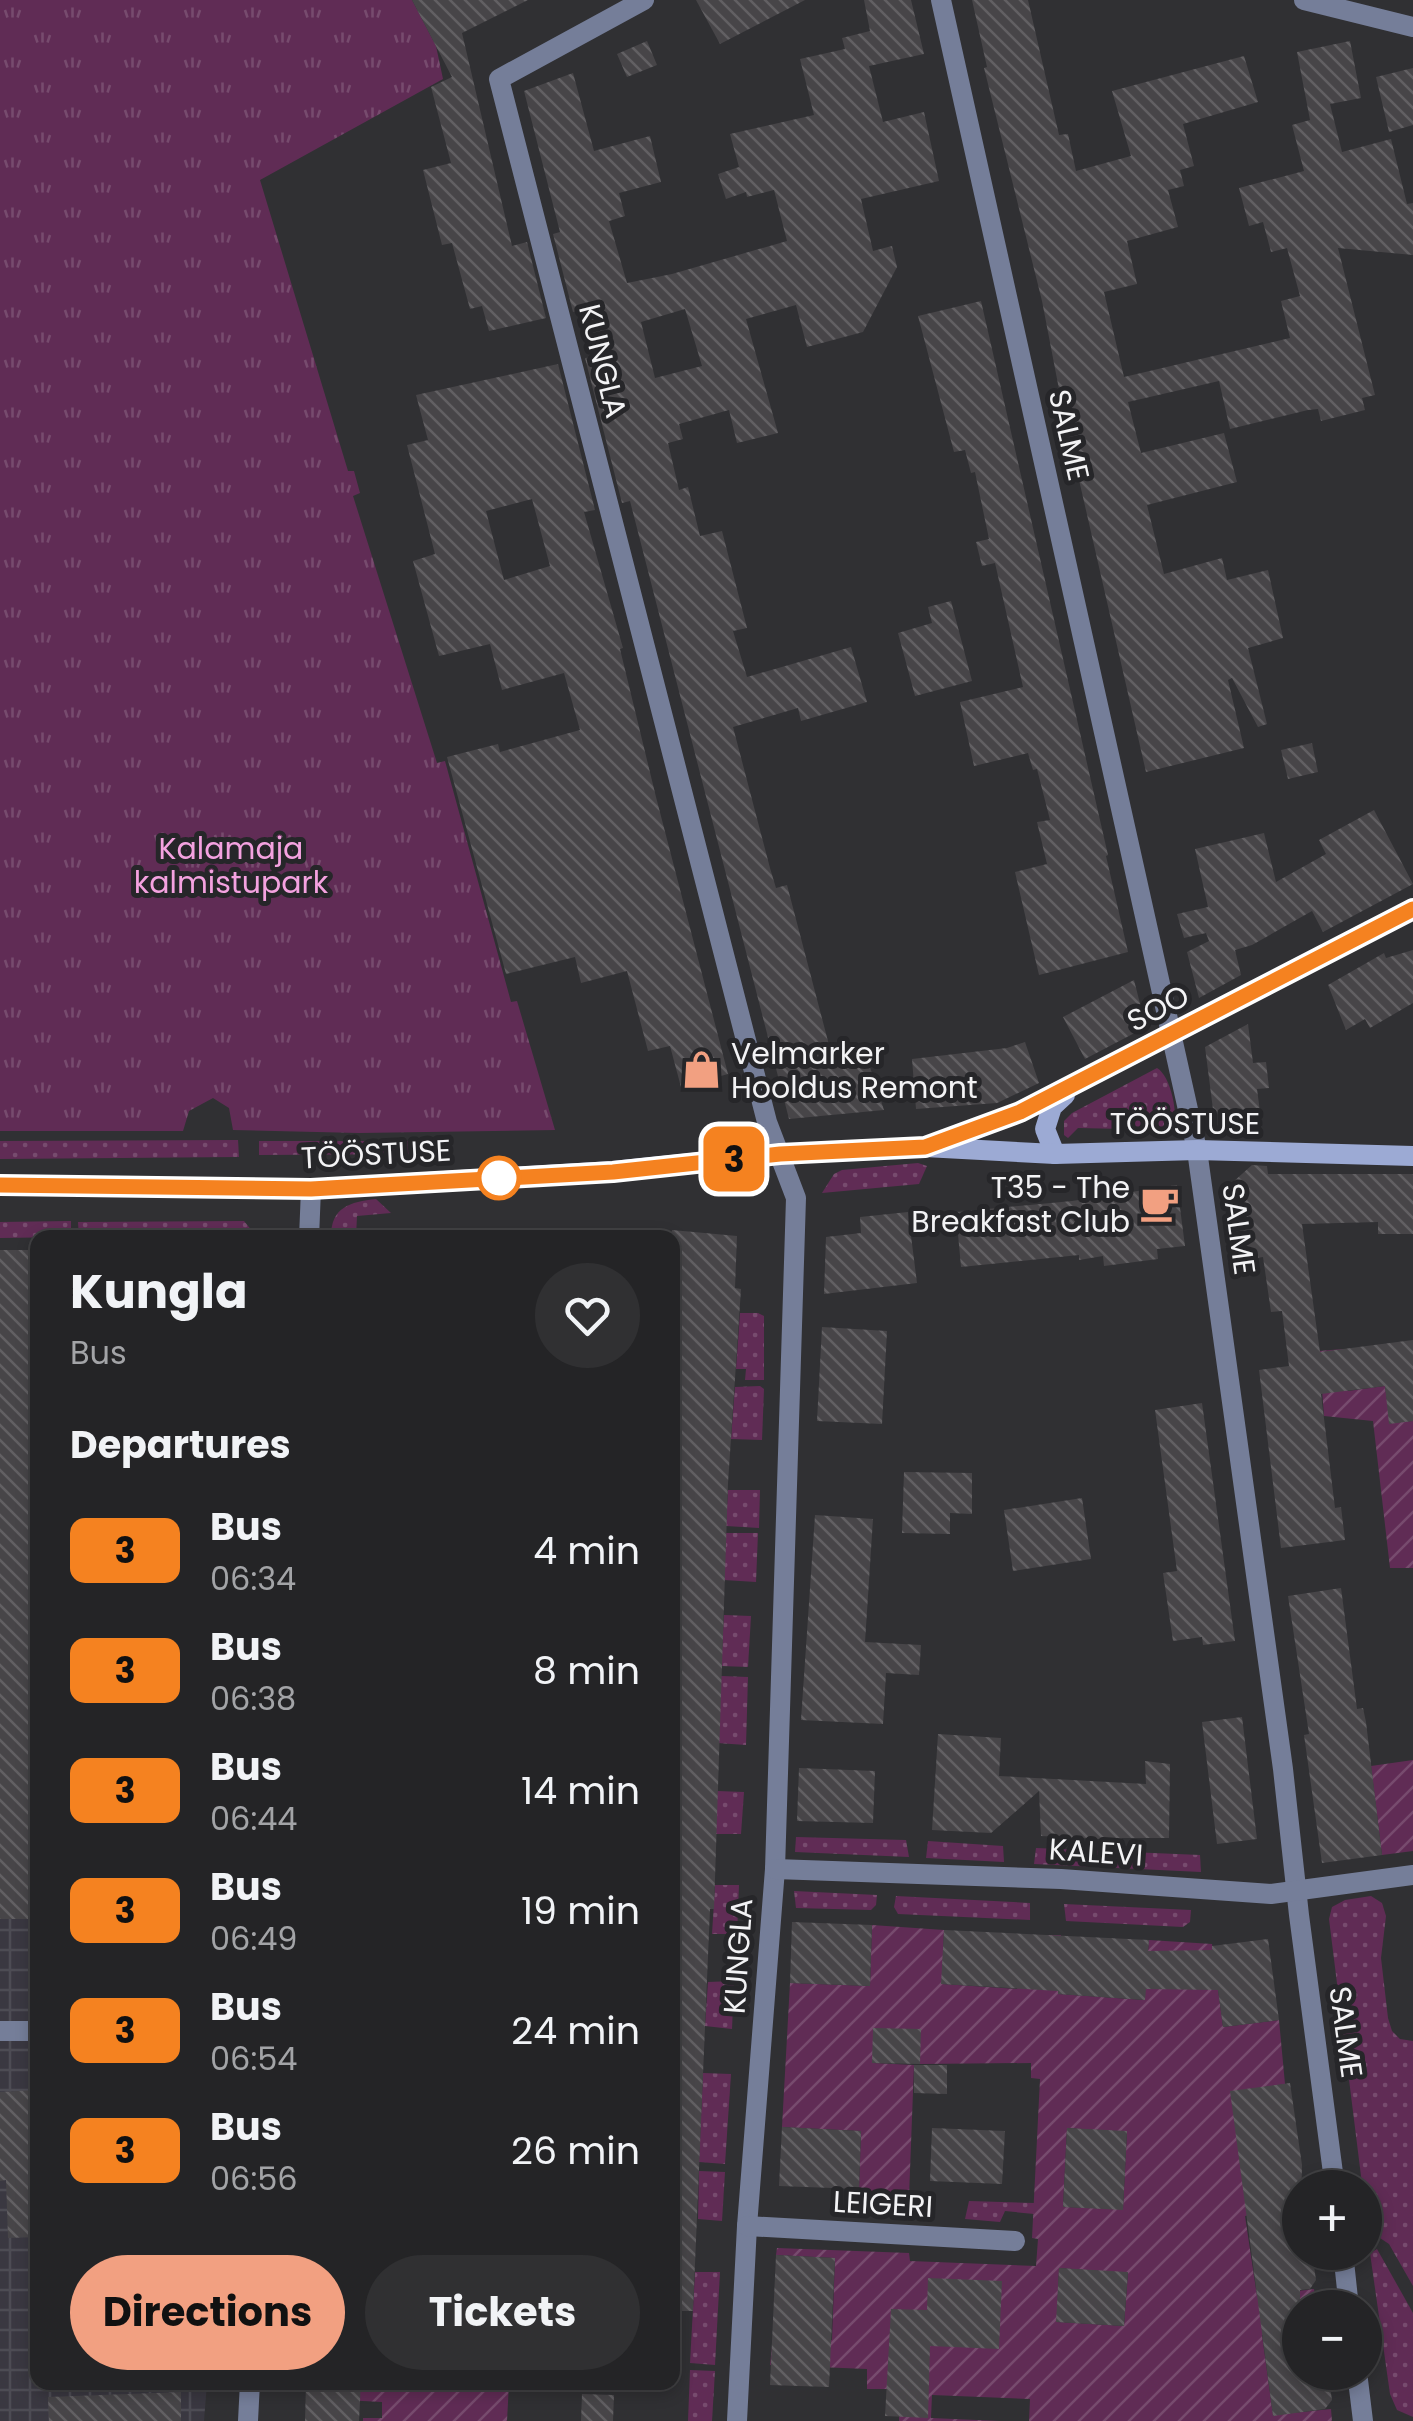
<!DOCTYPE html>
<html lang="en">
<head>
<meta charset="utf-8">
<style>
	:root { --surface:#242426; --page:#303032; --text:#f1f3f6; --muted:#a3a4a7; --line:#414143; --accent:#f2a081 }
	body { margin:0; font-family:Poppins,sans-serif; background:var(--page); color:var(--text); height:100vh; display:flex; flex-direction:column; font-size:38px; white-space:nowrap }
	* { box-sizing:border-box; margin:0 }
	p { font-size:32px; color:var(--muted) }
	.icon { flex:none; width:55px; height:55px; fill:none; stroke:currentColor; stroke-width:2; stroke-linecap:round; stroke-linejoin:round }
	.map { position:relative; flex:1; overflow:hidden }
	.sheet { position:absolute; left:30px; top:1230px; width:650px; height:1160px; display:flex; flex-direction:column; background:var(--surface); border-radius:20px; box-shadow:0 5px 15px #0003,0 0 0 2px var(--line) }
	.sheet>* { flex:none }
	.badge { padding:0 20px; border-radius:15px; font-size:35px; line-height:65px }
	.tools { position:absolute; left:1282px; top:2170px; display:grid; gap:20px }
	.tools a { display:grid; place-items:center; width:100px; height:100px; border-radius:50%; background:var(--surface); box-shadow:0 5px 15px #0003,0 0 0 2px var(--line); font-size:50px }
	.map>.badge { position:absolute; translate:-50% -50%; box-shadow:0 0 0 5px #fff }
	h2 { padding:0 40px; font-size:38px; line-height:90px }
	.round { display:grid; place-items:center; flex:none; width:105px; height:105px; border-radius:52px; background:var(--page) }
	.overview { display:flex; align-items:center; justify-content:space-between; height:170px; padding:0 40px }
	h1 { font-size:48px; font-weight:700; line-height:75px }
	.primary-button { display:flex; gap:20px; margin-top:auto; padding:20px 40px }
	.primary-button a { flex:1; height:115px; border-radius:60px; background:var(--accent); color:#111; font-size:40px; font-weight:700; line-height:115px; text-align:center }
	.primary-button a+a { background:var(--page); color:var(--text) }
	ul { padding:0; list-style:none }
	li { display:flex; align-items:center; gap:30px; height:120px; padding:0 40px }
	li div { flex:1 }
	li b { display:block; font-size:38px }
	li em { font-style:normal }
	li .badge { min-width:110px; font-weight:700; text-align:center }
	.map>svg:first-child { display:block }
	.industrial { fill:url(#industrial-grid) }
	.grass { fill:url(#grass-dots) }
	.park { fill:url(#park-tufts) }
	.garden { fill:url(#garden-furrows); fill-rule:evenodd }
	.building { fill:url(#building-back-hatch); fill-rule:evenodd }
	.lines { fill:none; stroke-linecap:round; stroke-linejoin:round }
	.street { stroke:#757e99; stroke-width:20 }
	.secondary { stroke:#9caad4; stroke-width:20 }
	.line-casing { stroke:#fff; stroke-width:22 }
	.line { stroke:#f58220; stroke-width:15 }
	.stop-dot { fill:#fff; stroke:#f58220; stroke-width:5 }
	.labels { text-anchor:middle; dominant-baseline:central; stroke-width:10; stroke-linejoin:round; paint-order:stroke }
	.street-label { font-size:30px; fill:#f3f3f5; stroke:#262629 }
	.park-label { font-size:30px; fill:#f4a2e0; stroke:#262629 }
	.poi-label { font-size:30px; fill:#f3f3f5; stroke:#262629; text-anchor:start }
</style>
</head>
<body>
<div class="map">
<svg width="1413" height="2421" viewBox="0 0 1413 2421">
	<defs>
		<pattern id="industrial-grid" width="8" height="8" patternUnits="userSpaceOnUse" patternTransform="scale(2.5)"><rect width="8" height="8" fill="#3a3841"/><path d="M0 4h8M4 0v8" fill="none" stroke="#4d4c54"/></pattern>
		<pattern id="grass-dots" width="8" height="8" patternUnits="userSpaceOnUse" patternTransform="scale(2.5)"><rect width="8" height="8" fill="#602c55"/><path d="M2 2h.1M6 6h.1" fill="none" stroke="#774b6e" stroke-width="1.8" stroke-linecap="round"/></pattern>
		<pattern id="park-tufts" width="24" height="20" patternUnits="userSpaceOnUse" patternTransform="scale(2.5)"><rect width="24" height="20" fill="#602c55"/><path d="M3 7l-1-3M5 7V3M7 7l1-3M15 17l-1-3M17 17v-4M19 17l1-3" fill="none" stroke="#774b6e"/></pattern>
		<pattern id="garden-furrows" width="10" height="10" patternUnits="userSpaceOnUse" patternTransform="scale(2.5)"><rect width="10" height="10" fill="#602c55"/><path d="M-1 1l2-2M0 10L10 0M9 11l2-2" fill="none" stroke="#774b6e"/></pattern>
		<pattern id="building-back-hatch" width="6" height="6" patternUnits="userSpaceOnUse" patternTransform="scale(2.5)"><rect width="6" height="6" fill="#474548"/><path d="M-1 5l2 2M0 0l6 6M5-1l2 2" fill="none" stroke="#626063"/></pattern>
	</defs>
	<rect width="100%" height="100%" fill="#303033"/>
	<!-- industrial -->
	<polygon class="industrial" points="0,1308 38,1308 38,2382 207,2383 204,2421 0,2421"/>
	<!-- grass -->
	<g class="grass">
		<path d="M1157,1068C1171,1076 1179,1116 1173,1130L1078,1128L1068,1138L1064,1135V1121L1072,1113Z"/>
		<polygon points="238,1140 239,1157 0,1159 0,1141"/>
		<polygon points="259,1141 428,1141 428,1154 259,1155"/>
		<polygon points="918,1163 927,1166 919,1184 822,1193 834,1174 842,1170"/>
		<path d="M376,1199L391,1213L357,1216L356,1237H331C331,1207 350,1202 376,1199Z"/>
		<polygon points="71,1221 71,1237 0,1238 0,1222"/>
		<polygon points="244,1221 257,1237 79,1237 78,1222"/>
		<polygon points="740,1313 758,1313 764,1316 764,1380 745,1380 746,1369 736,1369"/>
		<polygon points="760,1386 764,1389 762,1440 731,1439 735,1387"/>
		<polygon points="728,1490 760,1490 759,1528 726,1526"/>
		<polygon points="726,1533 758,1533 756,1582 724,1580"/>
		<polygon points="724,1615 751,1616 748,1667 721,1666"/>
		<polygon points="721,1676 748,1677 746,1745 717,1743"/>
		<polygon points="717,1791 744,1792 741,1834 715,1834"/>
		<polygon points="796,1837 906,1840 909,1857 795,1852"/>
		<polygon points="928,1841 1003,1846 1004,1862 926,1858"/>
		<polygon points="1036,1848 1200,1855 1201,1872 1034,1864"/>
		<polygon points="715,1885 739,1885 737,1934 712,1934"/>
		<polygon points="794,1891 877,1895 876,1905 871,1910 796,1908"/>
		<polygon points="896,1896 1030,1903 1030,1920 898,1914 894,1907"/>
		<polygon points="1371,1896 1382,1903 1386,1916 1381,1958 1388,2018 1392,2031 1400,2039 1413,2041 1413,2286 1389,2244 1371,2232 1367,2224 1329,1919 1332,1907 1345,1900"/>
		<polygon points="1064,1904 1191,1910 1190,1922 1183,1927 1066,1921"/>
		<polygon points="734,1981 732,2029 705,2026 708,1982"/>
		<polygon points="703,2073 731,2074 725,2164 699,2162"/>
		<polygon points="699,2171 725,2172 722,2221 698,2219"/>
		<polygon points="969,2201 1034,2203 1034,2214 1005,2211 1000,2222 965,2219"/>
		<polygon points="1377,2249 1413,2313 1413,2417 1397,2410 1390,2394 1370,2253"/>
		<polygon points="695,2272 720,2272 715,2365 690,2363"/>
		<polygon points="690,2370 715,2371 712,2421 688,2421"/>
	</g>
	<!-- park -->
	<polygon class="park" points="0,0 412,0 436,46 443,79 260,180 348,471 354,471 360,493 353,496 437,763 445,761 511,1002 517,1001 555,1130 359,1133 233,1130 229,1108 213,1098 189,1111 183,1131 0,1131"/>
	<!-- garden -->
	<g class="garden">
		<polygon points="1343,1349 1348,1391 1385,1386 1390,1423 1413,1421 1413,1568 1390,1568 1373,1421 1324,1416 1319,1351"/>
		<polygon points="1413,1760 1413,1851 1382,1855 1371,1766"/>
		<path d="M872,1925L944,1930L942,1984L1017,1989L1042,1935H1061L1058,1994L1144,2000L1149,1940L1212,1944L1223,2027L1279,2020L1285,2084L1231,2092L1300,2208L1245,2216L1257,2296L1314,2289L1317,2307L1300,2308V2330L1262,2335L1273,2415L1331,2409L1332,2421H1029L1030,2399L932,2395L931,2418L1000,2421H899L900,2389H867V2369L770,2365L773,2338L832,2340L835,2258L776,2255L777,2248L909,2253L910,2261L1036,2266L1038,2239L1032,2238L1040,2079L1031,2078V2063L920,2064V2029L873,2063L914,2065L909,2197L863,2194L859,2189L861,2131L782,2127L790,1983L870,1986ZM1067,2128L1127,2132L1123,2209L1063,2207ZM1059,2268L1128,2273L1124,2326L1057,2322Z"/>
		<polygon points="358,2382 509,2383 507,2421 363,2421 363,2418 382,2418 382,2402 306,2398"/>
	</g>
	<!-- building -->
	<g class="building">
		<polygon points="412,0 528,0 462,33 512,246 527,242 546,318 489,331 482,306 470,309 452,243 442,245 423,170 451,163 431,87 452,77"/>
		<polygon points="696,0 805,0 720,44"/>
		<path d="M864,0H911L924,54L869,66L883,122L924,112L939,181L861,199L873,251L892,246L897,267L863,332L807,347L796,305L746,319L778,433L737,443L729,410L679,424L683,439L668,443L679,490L688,487L700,536L722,531L747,628L733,631L747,677L851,647L867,702L801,721L798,708L733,727L770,868L776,888L787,885L834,1064L868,1061L884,1110L789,1119L630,501L622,503L585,358L593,357L581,310L573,312L553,234L560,232L524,91L573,73L594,151L650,136L661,182L619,193L625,216L609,221L627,283L672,274L787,241L774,190L747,197L746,192L726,199L718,174L739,167L730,134L814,115L800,59L845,49L842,38L870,31ZM685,309L702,366L655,378L641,322Z"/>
		<polygon points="972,0 1028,0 1059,135 1068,134 1076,171 1131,156 1112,91 1244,56 1258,102 1183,124 1194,166 1180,170 1184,186 1168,190 1178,227 1127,241 1137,284 1104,292 1124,377 1290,338 1281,301 1300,296 1287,248 1271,252 1263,222 1249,226 1239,188 1304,171 1292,125 1310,120 1297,52 1350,41 1361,98 1330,104 1342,152 1391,139 1407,204 1413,203 1413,255 1338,248 1375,395 1362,398 1365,410 1321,421 1318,409 1308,410 1230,429 1219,381 1128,402 1141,453 1224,433 1237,482 1147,505 1164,574 1222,558 1227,580 1268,570 1283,638 1248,648 1267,724 1258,727 1232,678 1228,680 1244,748 1146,772 1063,410 1042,301 984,68 987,67"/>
		<polygon points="647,41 657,65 627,77 617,54"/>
		<polygon points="1413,68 1413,125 1389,132 1376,77"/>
		<polygon points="981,301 1108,855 1106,856 1128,952 1039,975 1015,872 1047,864 1037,822 1050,820 1037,769 1033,770 1028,753 974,766 960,702 1023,687 995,563 982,566 976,542 989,539 975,472 971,473 965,450 954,452 918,316"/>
		<path d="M558,364L595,510L584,512L623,648L620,649L656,797L728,1074L681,1087L670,1046L648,1051L627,971L581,983L575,957L506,974L447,757L498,744L500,752L580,730L564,673L502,690L490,644L439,656L413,561L435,554L407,445L428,440L416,395ZM532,499L550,566L504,580L486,511Z"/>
		<polygon points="951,601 972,681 915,696 898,633 932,623 928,607"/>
		<polygon points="1312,743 1318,772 1288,779 1281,750"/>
		<polygon points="1374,810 1413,884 1323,932 1312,911 1252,945 1235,950 1241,975 1199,998 1187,952 1209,941 1206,933 1184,938 1177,914 1208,907 1195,849 1264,833 1276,882 1326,854 1319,840"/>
		<polygon points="1413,950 1413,1003 1370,1028 1365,1019 1346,1030 1328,985 1384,953 1386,958"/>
		<polygon points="1134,980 1146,1027 1085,1059 1063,1017"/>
		<polygon points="1248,1024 1253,1063 1266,1062 1269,1088 1257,1089 1262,1127 1215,1125 1205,1047"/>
		<polygon points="1025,1042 1039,1083 997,1103 916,1109 912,1059 1007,1048"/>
		<polygon points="1252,1165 1267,1166 1268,1174 1413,1174 1413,1234 1378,1234 1378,1222 1302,1224 1320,1352 1413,1340 1413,1421 1389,1424 1385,1386 1321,1394 1335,1508 1341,1507 1345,1540 1281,1548 1259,1370 1289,1366 1282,1311 1271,1312 1263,1257 1244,1260 1233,1182"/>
		<polygon points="1177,1185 1185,1246 1157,1249 1158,1259 1104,1266 1103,1256 1079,1260 1079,1255 961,1267 956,1212 1072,1201"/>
		<polygon points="908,1212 917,1283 824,1294 826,1237 861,1233 860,1217"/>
		<polygon points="672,1230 737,1236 735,1288 741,1289 728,1483 714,1909 710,1909 693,2311 672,2311"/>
		<rect x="0" y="1250" width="38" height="669"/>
		<polygon points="822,1327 887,1331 882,1424 817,1421"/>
		<polygon points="1202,1403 1235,1641 1203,1645 1202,1637 1173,1641 1163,1573 1177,1571 1155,1410"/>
		<polygon points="904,1472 972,1473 972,1514 950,1513 950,1534 902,1533"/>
		<polygon points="1082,1498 1091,1559 1013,1571 1004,1510"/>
		<polygon points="815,1515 873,1519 865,1642 921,1645 919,1675 886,1673 883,1724 801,1720"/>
		<polygon points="1341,1588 1357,1709 1363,1708 1366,1722 1382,1855 1322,1863 1304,1735 1309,1734 1288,1596"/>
		<polygon points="1242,1717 1257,1839 1217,1844 1202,1722"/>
		<polygon points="938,1734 1001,1738 999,1776 1146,1784 1145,1761 1170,1764 1169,1838 1122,1838 1121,1840 1041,1836 1039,1791 991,1833 932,1830"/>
		<polygon points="799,1768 875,1771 873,1823 797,1821"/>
		<polygon points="792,1922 872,1925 870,1986 790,1983"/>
		<polygon points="944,1930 1149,1940 1148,1951 1212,1950 1212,1946 1268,1939 1279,2020 1223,2027 1218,1990 1146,1989 1145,2000 1058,1994 1058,1991 941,1984"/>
		<polygon points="873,2028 921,2029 920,2064 872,2063"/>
		<polygon points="914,2065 947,2065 947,2094 914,2093"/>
		<polygon points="1290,2083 1302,2165 1300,2252 1312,2252 1316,2280 1310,2289 1300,2290 1300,2372 1328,2372 1332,2400 1325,2409 1273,2416 1230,2091"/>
		<polygon points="38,2090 38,2237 8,2238 6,2180 0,2181 0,2092"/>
		<polygon points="782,2127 861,2131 859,2189 779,2186"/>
		<polygon points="932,2128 1005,2131 1002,2184 930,2181"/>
		<polygon points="1067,2128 1127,2131 1123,2210 1063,2207"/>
		<polygon points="776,2255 835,2258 829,2387 770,2385"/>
		<polygon points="1059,2268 1128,2272 1124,2326 1056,2322"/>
		<polygon points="928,2278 1002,2281 999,2349 930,2346 928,2418 885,2416 891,2309 927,2310"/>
		<polygon points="306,2382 361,2382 359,2421 305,2421"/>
		<polygon points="181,2392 181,2421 49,2421 48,2397"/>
		<polygon points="582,2394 614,2395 613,2421 581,2421"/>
	</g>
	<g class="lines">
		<!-- street -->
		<g class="street">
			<polyline points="644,0 499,79 767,1122 796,1198 775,1869 747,2226 737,2421"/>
			<polyline points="941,0 1197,1150 1283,1769 1299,1915 1335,2188"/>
			<polyline points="1304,0 1413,27"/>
			<polyline points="309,1238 311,1189"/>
			<polyline points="775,1869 1061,1879 1271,1894 1413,1875"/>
			<polyline points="0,2031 38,2031"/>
			<polyline points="747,2226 1015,2241"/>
			<polyline points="1343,2252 1349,2308"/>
			<polyline points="1357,2372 1363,2421"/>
			<polyline points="248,2421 250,2382"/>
		</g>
		<!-- secondary -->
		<g class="secondary">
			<polyline points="937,1143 1020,1112 1413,909"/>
			<polyline points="1055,1154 1045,1129 1052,1107 1065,1095"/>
			<polyline points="0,1185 311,1189 613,1171 780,1154 925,1147 1055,1154 1197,1150 1413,1156"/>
		</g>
	</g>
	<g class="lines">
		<defs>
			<polyline id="line" points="0,1185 311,1189 613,1172 780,1154 925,1147 1020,1112 1413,909"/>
		</defs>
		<!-- line casing -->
		<use href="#line" class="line-casing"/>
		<!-- line -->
		<use href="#line" class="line"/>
	</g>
	<!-- icons -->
	<defs>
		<symbol id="shop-bare" viewBox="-9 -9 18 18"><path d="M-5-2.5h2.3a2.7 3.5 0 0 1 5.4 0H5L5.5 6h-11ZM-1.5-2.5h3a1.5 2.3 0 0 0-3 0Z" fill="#f2a081" stroke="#262629" stroke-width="2.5" paint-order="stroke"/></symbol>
		<symbol id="cafe-bare" viewBox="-9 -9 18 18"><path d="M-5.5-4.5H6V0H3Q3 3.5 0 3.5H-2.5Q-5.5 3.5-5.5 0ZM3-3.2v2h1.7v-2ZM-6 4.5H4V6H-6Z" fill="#f2a081" stroke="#262629" stroke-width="2.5" paint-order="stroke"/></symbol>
	</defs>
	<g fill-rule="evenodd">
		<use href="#shop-bare" x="674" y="1042" width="55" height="55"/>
		<use href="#cafe-bare" x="1132" y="1176" width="55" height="55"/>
	</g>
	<!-- markers -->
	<circle class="stop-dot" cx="499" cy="1178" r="20"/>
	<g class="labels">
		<!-- street labels -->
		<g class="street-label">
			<text transform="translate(603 361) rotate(76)">KUNGLA</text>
			<text transform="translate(1069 435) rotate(77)">SALME</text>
			<text transform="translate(1158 1008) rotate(-28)">SOO</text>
			<text x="1185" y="1123">TÖÖSTUSE</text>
			<text transform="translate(376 1154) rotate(-3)">TÖÖSTUSE</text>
			<text transform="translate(1239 1229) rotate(82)">SALME</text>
			<text transform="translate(1096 1852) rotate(4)">KALEVI</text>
			<text transform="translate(738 1956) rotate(-86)">KUNGLA</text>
			<text transform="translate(1346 2032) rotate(82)">SALME</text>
			<text transform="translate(883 2204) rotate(3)">LEIGERI</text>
		</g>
		<!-- park labels -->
		<g class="park-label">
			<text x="231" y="848">Kalamaja<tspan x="231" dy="34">kalmistupark</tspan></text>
		</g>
		<!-- poi labels -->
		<g class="poi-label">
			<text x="731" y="1053">Velmarker<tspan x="731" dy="34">Hooldus Remont</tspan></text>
			<text x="1130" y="1187" text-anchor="end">T35 - The<tspan x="1130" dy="34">Breakfast Club</tspan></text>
		</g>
	</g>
</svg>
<div class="tools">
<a>+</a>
<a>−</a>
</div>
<b class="badge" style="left:734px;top:1159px;background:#f58220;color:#111">3</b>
<section class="sheet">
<div class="overview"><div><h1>Kungla</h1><p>Bus</p></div><a class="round"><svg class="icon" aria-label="heart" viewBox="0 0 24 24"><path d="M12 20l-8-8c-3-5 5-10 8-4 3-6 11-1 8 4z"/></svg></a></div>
<h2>Departures</h2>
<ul>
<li><span class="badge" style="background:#f58220;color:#111">3</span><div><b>Bus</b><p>06:34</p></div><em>4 min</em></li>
<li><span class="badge" style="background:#f58220;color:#111">3</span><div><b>Bus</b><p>06:38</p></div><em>8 min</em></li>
<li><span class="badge" style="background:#f58220;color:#111">3</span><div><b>Bus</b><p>06:44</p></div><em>14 min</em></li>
<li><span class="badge" style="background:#f58220;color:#111">3</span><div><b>Bus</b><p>06:49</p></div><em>19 min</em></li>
<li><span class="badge" style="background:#f58220;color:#111">3</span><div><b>Bus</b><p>06:54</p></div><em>24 min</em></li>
<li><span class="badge" style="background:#f58220;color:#111">3</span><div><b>Bus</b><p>06:56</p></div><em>26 min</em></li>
</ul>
<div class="primary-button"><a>Directions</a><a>Tickets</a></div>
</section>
</div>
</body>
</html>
